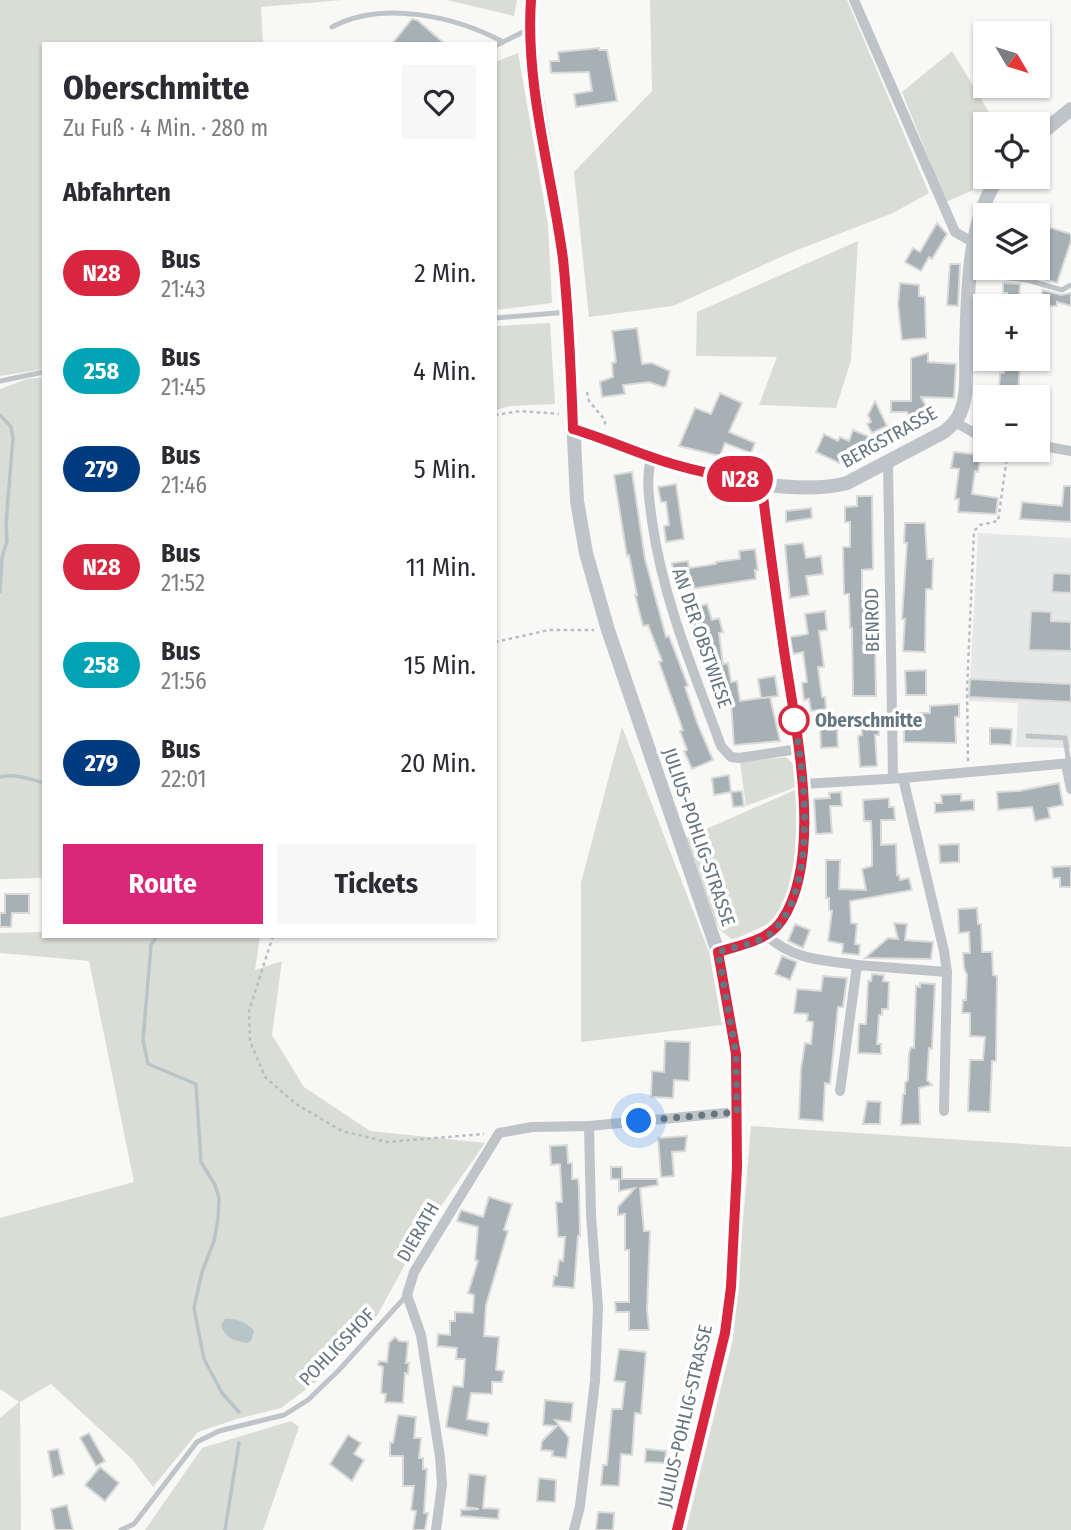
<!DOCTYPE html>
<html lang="de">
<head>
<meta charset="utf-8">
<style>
	:root { --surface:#fff; --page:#f7f7f7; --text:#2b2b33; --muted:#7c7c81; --accent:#db2777 }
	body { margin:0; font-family:"Fira Sans Condensed",sans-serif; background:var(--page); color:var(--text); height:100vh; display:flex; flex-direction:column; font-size:26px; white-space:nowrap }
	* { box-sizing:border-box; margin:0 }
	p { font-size:23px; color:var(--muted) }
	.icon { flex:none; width:38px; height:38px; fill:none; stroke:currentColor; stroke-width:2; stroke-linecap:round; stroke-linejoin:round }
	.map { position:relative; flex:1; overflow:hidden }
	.panel { position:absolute; left:42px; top:42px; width:455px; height:896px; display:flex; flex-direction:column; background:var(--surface); border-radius:0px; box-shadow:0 2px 5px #0004 }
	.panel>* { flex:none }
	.badge { padding:0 14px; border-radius:23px; font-size:24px; line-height:46px }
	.needle { width:46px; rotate:128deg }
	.tools { position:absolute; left:973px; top:21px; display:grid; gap:14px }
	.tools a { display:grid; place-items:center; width:77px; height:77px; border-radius:0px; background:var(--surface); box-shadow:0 2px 5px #0004; font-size:35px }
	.you { position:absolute; width:35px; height:35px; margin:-18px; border:5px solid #fff; border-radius:50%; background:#1a73e8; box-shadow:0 0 0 10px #1a73e833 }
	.map>.badge { position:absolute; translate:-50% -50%; box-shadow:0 0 0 4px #fff }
	h2 { padding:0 21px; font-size:26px; line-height:63px }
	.round { display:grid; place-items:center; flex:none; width:74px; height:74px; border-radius:0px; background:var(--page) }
	.head { display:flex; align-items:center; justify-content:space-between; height:119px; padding:0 21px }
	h1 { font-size:33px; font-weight:700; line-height:52px }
	.button { display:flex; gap:14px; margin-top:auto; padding:14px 21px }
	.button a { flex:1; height:80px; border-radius:0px; background:var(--accent); color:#fff; font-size:28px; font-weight:700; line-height:80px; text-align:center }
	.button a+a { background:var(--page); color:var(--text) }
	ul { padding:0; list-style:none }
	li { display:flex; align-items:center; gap:21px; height:98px; padding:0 21px }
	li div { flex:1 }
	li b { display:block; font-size:26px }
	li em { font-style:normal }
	li .badge { min-width:77px; font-weight:700; text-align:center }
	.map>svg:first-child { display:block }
	.built { fill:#e6e8e7 }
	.green { fill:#d9ddd5 }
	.water { fill:#b8c5c8 }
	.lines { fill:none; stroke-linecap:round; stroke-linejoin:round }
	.stream { stroke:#b8c5c8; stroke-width:3.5 }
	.building { fill:#a7b0b5; stroke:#dadad8; stroke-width:2 }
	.path { stroke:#babdc0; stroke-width:2.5; stroke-dasharray:3.5 3.5; stroke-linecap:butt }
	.service { stroke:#bfc4c8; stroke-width:5 }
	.minor { stroke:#bfc4c8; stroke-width:10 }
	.tertiary { stroke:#bfc4c8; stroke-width:14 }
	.line-casing { stroke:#fff; stroke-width:16 }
	.line { stroke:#d7263d; stroke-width:10 }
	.walk { stroke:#657680; stroke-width:7; stroke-dasharray:0 12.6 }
	.stop-dot { fill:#fff; stroke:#d7263d; stroke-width:3.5 }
	.labels { text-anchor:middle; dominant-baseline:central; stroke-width:7; stroke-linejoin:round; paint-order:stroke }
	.street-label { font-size:19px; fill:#657680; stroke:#fff }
	.stop-label { font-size:19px; font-weight:bold; fill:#657680; stroke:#fff; text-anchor:start }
</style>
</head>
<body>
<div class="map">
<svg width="1071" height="1530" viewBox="0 0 1071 1530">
	<rect width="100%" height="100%" fill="#f8f8f6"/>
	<!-- built -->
	<polygon class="built" points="978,533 1071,538 1071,748 1016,747 1018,703 969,701"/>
	<!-- green -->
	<g class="green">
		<polygon points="0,0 342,0 261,7 263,44 44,44 44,369 0,376"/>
		<polygon points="447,0 517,0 514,16"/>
		<polygon points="650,0 847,0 929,193 893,213 792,252 673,306 589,317 574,172 652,91"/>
		<polygon points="952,51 996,124 985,124 985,177 993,177 987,184 946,202 902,92"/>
		<polygon points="518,53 548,225 552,303 495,310 495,62"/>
		<polygon points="858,241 851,360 836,408 759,405 777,357 696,356 697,312"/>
		<polygon points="550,323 555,404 510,406 495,410 495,326"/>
		<polygon points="44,377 44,936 260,936 255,970 282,961 272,1035 304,1087 370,1131 485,1143 422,1233 377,1316 321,1378 281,1408 237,1419 198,1432 153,1487 132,1459 51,1384 20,1402 21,1530 0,1530 0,1418 19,1402 0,1389 0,1218 134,1182 89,961 0,953 0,933 43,932 42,878 0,879 0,389 27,379"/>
		<polygon points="622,727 709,952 722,1025 581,1042 581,883"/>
		<polygon points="786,757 793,764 796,787 746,806 740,762"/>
		<polygon points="797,789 795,868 788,892 775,921 733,940 720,930 714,920 686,838"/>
		<polygon points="751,1126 1071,1147 1071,1530 686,1530 733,1339"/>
		<polygon points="291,1421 299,1427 263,1530 145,1530 202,1448"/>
	</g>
	<!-- water -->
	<path class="water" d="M225,1319C236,1318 248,1323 254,1331L251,1341L247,1343C234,1340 225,1339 221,1325Z"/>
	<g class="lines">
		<!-- stream -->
		<g class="stream">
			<polyline points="0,415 11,427 13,438 6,524 7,541 2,558 0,592"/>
			<path d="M0,777C14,773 30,779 44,783"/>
			<polyline points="157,936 151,945 143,1040 148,1064 196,1084 201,1162 215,1185 219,1198 218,1219 214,1241 202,1272 194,1308 204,1359 222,1393 239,1412"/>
			<polyline points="225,1530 239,1443"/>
		</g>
	</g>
	<!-- building -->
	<g class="building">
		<polygon points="412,19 417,20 445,44 392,44"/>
		<polygon points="599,48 599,50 607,50 617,101 576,107 574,94 592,91 589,72 551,73 550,61 559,61 558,52"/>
		<polygon points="937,223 947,234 932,259 929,257 921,271 905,262 913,248 920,252"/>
		<polygon points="1045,226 1071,234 1071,241 1057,283 1033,276 1038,268 1038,248"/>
		<polygon points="950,264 960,264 958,306 947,305"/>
		<polygon points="900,283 919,285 919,296 925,297 926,338 902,340 898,305"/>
		<polygon points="1003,283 1020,284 1019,306 1006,306 1007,293 1003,293"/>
		<polygon points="1043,290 1061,295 1071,293 1071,306 1057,302 1057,306 1038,306"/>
		<polygon points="637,328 642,364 652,363 670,371 666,386 663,387 649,382 623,385 625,394 602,397 600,382 613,377 612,363 616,362 612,331"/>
		<polygon points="928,353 928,362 956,364 954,398 921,397 934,420 916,430 907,412 891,412 891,401 911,401 911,358"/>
		<polygon points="1005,366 1020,367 1018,390 999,389 1000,373 1004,373"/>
		<polygon points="720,393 742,403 729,432 755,443 751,453 725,443 720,456 679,446 695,408 711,414"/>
		<polygon points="875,401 887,426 872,433 867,424 871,422 868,415"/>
		<polygon points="853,430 889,445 860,460 858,457 845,451 839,463 816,452 824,434 838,441 840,437 849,441"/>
		<polygon points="954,452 981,455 978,472 975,471 972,494 998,498 996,514 958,512 959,499 955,499 959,469 951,468"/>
		<polygon points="632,472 645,559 666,637 669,636 688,686 685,687 698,725 713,760 692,769 684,751 687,750 680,731 683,730 659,662 662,661 648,625 643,626 635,595 637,595 629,555 627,556 614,475"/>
		<polygon points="676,484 684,539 666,542 664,526 669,525 666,502 661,502 658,487"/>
		<polygon points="1064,486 1071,486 1071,522 1020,519 1022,502 1062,506"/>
		<polygon points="857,496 872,496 873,569 862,570 862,600 874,602 873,622 869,622 869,643 875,643 876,696 853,696 852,628 850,628 849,594 844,594 843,547 850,547 850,522 845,522 845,507 857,506"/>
		<polygon points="811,508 812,518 786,522 786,511"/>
		<polygon points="905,523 925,523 927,559 933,559 932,589 926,589 925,652 903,651 905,619 902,619 907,543 904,543"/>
		<polygon points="803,543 806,558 821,556 823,574 806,576 809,595 790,598 785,545"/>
		<polygon points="755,549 758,570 755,570 756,579 690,589 689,583 675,585 672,563 688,561 689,568 716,564 716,562 740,559 739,551"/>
		<polygon points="1053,573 1071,574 1071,593 1052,592"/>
		<polygon points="707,604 712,620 719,618 723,632 719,633 723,664 728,663 731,682 737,681 740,701 770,697 780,741 734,745 731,703 718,705 711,665 705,666 703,650 711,649 705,627 693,630 688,614 694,613 693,608"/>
		<polygon points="825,611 827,630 819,631 824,667 818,667 822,697 825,697 826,709 811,711 809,699 804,700 802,683 807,682 803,652 793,654 790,637 808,634 805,614"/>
		<polygon points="1031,611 1051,612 1051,621 1071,622 1071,651 1029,650"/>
		<polygon points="926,670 926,695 906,695 905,671"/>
		<polygon points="775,676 778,696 761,698 758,679"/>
		<polygon points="970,679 1071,684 1071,702 969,697"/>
		<polygon points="959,704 959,717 955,717 956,743 904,742 904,725 919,725 918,713 930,713 930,706"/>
		<polygon points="878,715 879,735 875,735 877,766 860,767 858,736 862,735 861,716"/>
		<polygon points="837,725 838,747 821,748 820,726"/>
		<polygon points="990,728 1012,729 1011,745 990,744"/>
		<polygon points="729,775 731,792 742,791 744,806 733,807 731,792 714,795 712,778"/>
		<polygon points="1059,783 1063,805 1048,808 1050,818 1035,821 1032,807 998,810 997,792 1019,791"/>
		<polygon points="841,792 842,806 830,806 832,833 816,834 814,799 830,798 829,793"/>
		<polygon points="961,794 961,801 974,800 974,810 935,813 935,803 942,803 941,795"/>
		<polygon points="889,798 889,807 894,807 895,820 881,820 881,845 896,844 897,875 899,875 900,880 909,878 912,890 850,901 851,923 857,924 855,944 860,945 859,955 842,953 843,944 828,941 832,911 829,910 829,898 826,898 826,860 840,860 839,889 866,890 862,869 872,866 872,845 871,821 864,821 863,800"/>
		<polygon points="959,844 959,862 940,863 939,845"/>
		<polygon points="1071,866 1071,887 1060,887 1060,878 1053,878 1052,867"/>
		<polygon points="5,894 29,894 29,913 12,913 11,927 0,927 0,913 5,913"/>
		<polygon points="977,908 978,924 981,924 982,952 992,952 993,975 997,976 996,1061 992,1061 990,1112 968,1111 970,1060 983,1060 985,1037 970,1036 970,1013 962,1013 963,1000 966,1000 967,975 964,968 963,953 970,953 969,932 959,933 958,909"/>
		<polygon points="894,923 907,924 905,940 933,942 931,959 865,958 888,938 898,939"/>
		<polygon points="795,924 810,930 803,948 788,941"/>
		<polygon points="782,956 797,962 790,980 775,974"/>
		<polygon points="872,974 884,975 883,981 889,982 888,1009 882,1009 882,1015 879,1015 877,1044 881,1044 881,1054 858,1053 859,1024 866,1024 868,981 871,981"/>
		<polygon points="823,976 847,978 843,1007 838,1007 830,1084 825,1083 823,1121 799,1119 801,1069 805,1043 811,1044 813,1022 807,1021 808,1014 794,1013 797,989 821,991"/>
		<polygon points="920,983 935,984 932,1049 929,1048 927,1080 932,1085 919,1088 920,1124 901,1125 903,1094 905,1094 905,1083 908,1080 909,1053 911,1047 914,1048 916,986 920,987"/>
		<polygon points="665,1041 690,1042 689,1081 674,1080 673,1098 651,1097 652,1071 664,1072"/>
		<polygon points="867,1101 881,1102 880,1124 863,1124"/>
		<polygon points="687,1136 685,1151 672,1152 674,1176 661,1177 658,1138"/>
		<polygon points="567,1145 568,1163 572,1163 572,1179 578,1179 579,1189 580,1236 578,1236 574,1288 553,1286 554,1276 557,1276 559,1260 563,1261 565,1237 558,1237 556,1202 562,1202 560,1164 551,1165 550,1146"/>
		<polygon points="611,1167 622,1167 622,1179 657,1179 658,1185 640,1188 644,1231 650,1231 647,1310 649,1330 629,1330 629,1312 616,1312 615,1302 629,1302 629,1250 625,1250 625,1214 618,1215 618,1207 635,1188 619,1191 619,1179 611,1179"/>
		<polygon points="489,1197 512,1204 504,1230 508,1231 486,1305 484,1336 499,1337 496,1370 504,1371 502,1382 492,1382 492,1394 471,1393 467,1419 489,1423 487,1436 446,1427 453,1386 463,1387 465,1359 456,1359 457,1348 437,1346 438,1334 450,1335 450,1321 455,1321 455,1312 473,1313 474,1295 468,1293 478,1261 475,1260 478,1227 457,1221 461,1210 483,1217"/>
		<polygon points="395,1337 399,1341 408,1342 406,1363 409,1363 408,1374 405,1373 403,1403 385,1402 386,1394 381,1393 383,1367 378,1365 379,1361 387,1362 389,1343"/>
		<polygon points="619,1349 646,1352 641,1414 635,1413 632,1455 621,1454 619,1486 601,1485 603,1465 607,1465 612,1409 622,1409 625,1382 614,1381"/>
		<polygon points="545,1400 573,1403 571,1422 555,1420 569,1438 566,1458 552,1456 553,1451 541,1450 542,1441 557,1426 543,1425"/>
		<polygon points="398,1415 416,1417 414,1438 421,1438 419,1458 423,1458 423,1469 427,1469 424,1513 428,1513 425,1530 413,1530 416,1511 411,1510 414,1486 403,1486 403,1456 390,1456 390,1442 393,1443"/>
		<polygon points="89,1433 105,1461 96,1466 80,1438"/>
		<polygon points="348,1435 361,1443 354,1454 364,1460 352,1481 330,1464"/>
		<polygon points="58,1449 64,1474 53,1477 48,1451"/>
		<polygon points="646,1449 666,1451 665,1463 645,1462"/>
		<polygon points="100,1467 119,1483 105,1501 85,1485"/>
		<polygon points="469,1474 486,1476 483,1508 499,1509 498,1519 461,1516 461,1510 479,1509 466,1507"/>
		<polygon points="539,1478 556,1480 555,1502 537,1501"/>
		<polygon points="67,1505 73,1530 55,1530 51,1509"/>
		<polygon points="598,1512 614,1513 613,1530 596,1530"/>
	</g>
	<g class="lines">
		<!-- path -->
		<g class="path">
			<polyline points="587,392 589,401 605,420 605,425"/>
			<polyline points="495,415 521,411 559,414"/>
			<polyline points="495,642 549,630 594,630"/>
			<polyline points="968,761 967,690 974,531 980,525 998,521 1008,450"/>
			<polyline points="273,936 249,1011 250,1041 265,1077 296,1104 342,1131 387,1142 484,1134"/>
		</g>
		<!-- service -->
		<g class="service">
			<path d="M332,27C382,0 455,16 503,42"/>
			<polyline points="495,46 527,30"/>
			<polyline points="970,274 1027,280 1062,290 1071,285"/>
			<polyline points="495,318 568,312"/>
			<polyline points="0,381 44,372"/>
			<polyline points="1028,736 1065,738 1069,764"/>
			<polyline points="121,1530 134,1524 197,1442 219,1431 284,1415 308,1400 339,1370 407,1295"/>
		</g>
		<!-- minor -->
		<g class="minor">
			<polyline points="854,0 955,232 974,243"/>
			<polyline points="955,422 976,434 985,436"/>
			<polyline points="1038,445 1071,451"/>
			<path d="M651,458C646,479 649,499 652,521C663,600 694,672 721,746L731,757L739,758L798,749"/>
			<polyline points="888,462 893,778"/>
			<polyline points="1066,764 1071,789"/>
			<polyline points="903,778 944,951 947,972 944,1111"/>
			<polyline points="804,784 903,778 1071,763"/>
			<path d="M767,936C794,960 822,960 857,965"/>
			<path d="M718,952C741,945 768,941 782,920C826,854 795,723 783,648C776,598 770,546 763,496V484"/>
			<polyline points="840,1091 857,965 947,972"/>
			<polyline points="436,1530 442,1484 440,1457 421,1335 407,1295 414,1272 499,1133 532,1127 589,1126 737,1112"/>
			<polyline points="574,1530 580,1506 595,1381 598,1307 591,1215 589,1126"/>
		</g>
		<!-- tertiary -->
		<g class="tertiary">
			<polyline points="531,0 530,29 534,81 563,258 568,312 577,501 586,553 608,630 718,952 736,1053 737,1167 731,1287 725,1333 677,1530"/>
			<polyline points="1038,136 1071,109"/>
			<path d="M573,429C600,437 624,448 650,457C700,475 795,497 847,483L944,432C951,426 958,420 961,411C968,393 966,371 966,351C968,298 966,222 999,177"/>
		</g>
	</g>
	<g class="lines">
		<defs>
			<path id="line" d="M531,0C525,86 552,174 563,259C569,315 571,373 573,429C600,437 625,448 651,457C687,470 726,477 764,484L763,496C769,545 776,594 783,643C793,718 826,854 782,920C768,941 741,945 718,952L736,1054L737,1167L731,1287L725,1333L677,1530"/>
		</defs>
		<!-- line casing -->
		<use href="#line" class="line-casing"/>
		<!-- line -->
		<use href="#line" class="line"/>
		<!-- walk -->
		<path class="walk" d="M639,1121L737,1112L736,1054L718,952C731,948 758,943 769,935C819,894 805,773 794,720"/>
	</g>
	<!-- markers -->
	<circle class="stop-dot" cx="794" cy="720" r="14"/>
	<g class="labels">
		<!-- street labels -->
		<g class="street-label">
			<text transform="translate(889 437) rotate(-29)">BERGSTRASSE</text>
			<text transform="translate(872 620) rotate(-91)">BENROD</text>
			<text transform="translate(702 638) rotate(71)">AN DER OBSTWIESE</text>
			<text transform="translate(699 837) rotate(71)">JULIUS-POHLIG-STRASSE</text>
			<text transform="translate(418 1232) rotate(-60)">DIERATH</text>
			<text transform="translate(337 1347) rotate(-46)">POHLIGSHOF</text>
			<text transform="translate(685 1416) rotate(-77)">JULIUS-POHLIG-STRASSE</text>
		</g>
		<!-- stop labels -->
		<g class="stop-label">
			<text x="815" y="720">Oberschmitte</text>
		</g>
	</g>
</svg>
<div class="tools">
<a><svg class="needle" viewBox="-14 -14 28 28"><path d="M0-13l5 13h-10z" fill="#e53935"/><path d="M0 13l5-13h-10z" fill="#7c7c81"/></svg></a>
<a><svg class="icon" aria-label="locate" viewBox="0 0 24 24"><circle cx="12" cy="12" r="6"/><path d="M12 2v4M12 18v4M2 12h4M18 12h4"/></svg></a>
<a><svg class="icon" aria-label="layers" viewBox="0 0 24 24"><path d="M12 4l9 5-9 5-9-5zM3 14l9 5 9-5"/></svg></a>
<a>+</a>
<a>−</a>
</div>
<div class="you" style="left:639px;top:1121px"></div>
<b class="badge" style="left:740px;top:479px;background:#d7263d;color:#fff">N28</b>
<section class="panel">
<div class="head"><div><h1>Oberschmitte</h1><p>Zu Fuß · 4 Min. · 280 m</p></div><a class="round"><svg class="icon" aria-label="heart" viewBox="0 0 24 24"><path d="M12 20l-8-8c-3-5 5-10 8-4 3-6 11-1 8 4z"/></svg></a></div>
<h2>Abfahrten</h2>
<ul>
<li><span class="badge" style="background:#d7263d;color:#fff">N28</span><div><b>Bus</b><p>21:43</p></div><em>2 Min.</em></li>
<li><span class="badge" style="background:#00a3b4;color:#fff">258</span><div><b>Bus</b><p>21:45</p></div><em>4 Min.</em></li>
<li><span class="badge" style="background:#003b80;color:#fff">279</span><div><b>Bus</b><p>21:46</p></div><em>5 Min.</em></li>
<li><span class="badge" style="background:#d7263d;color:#fff">N28</span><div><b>Bus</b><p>21:52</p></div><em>11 Min.</em></li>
<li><span class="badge" style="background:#00a3b4;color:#fff">258</span><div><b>Bus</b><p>21:56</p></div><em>15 Min.</em></li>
<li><span class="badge" style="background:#003b80;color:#fff">279</span><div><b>Bus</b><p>22:01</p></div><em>20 Min.</em></li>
</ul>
<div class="button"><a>Route</a><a>Tickets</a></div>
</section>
</div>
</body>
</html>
